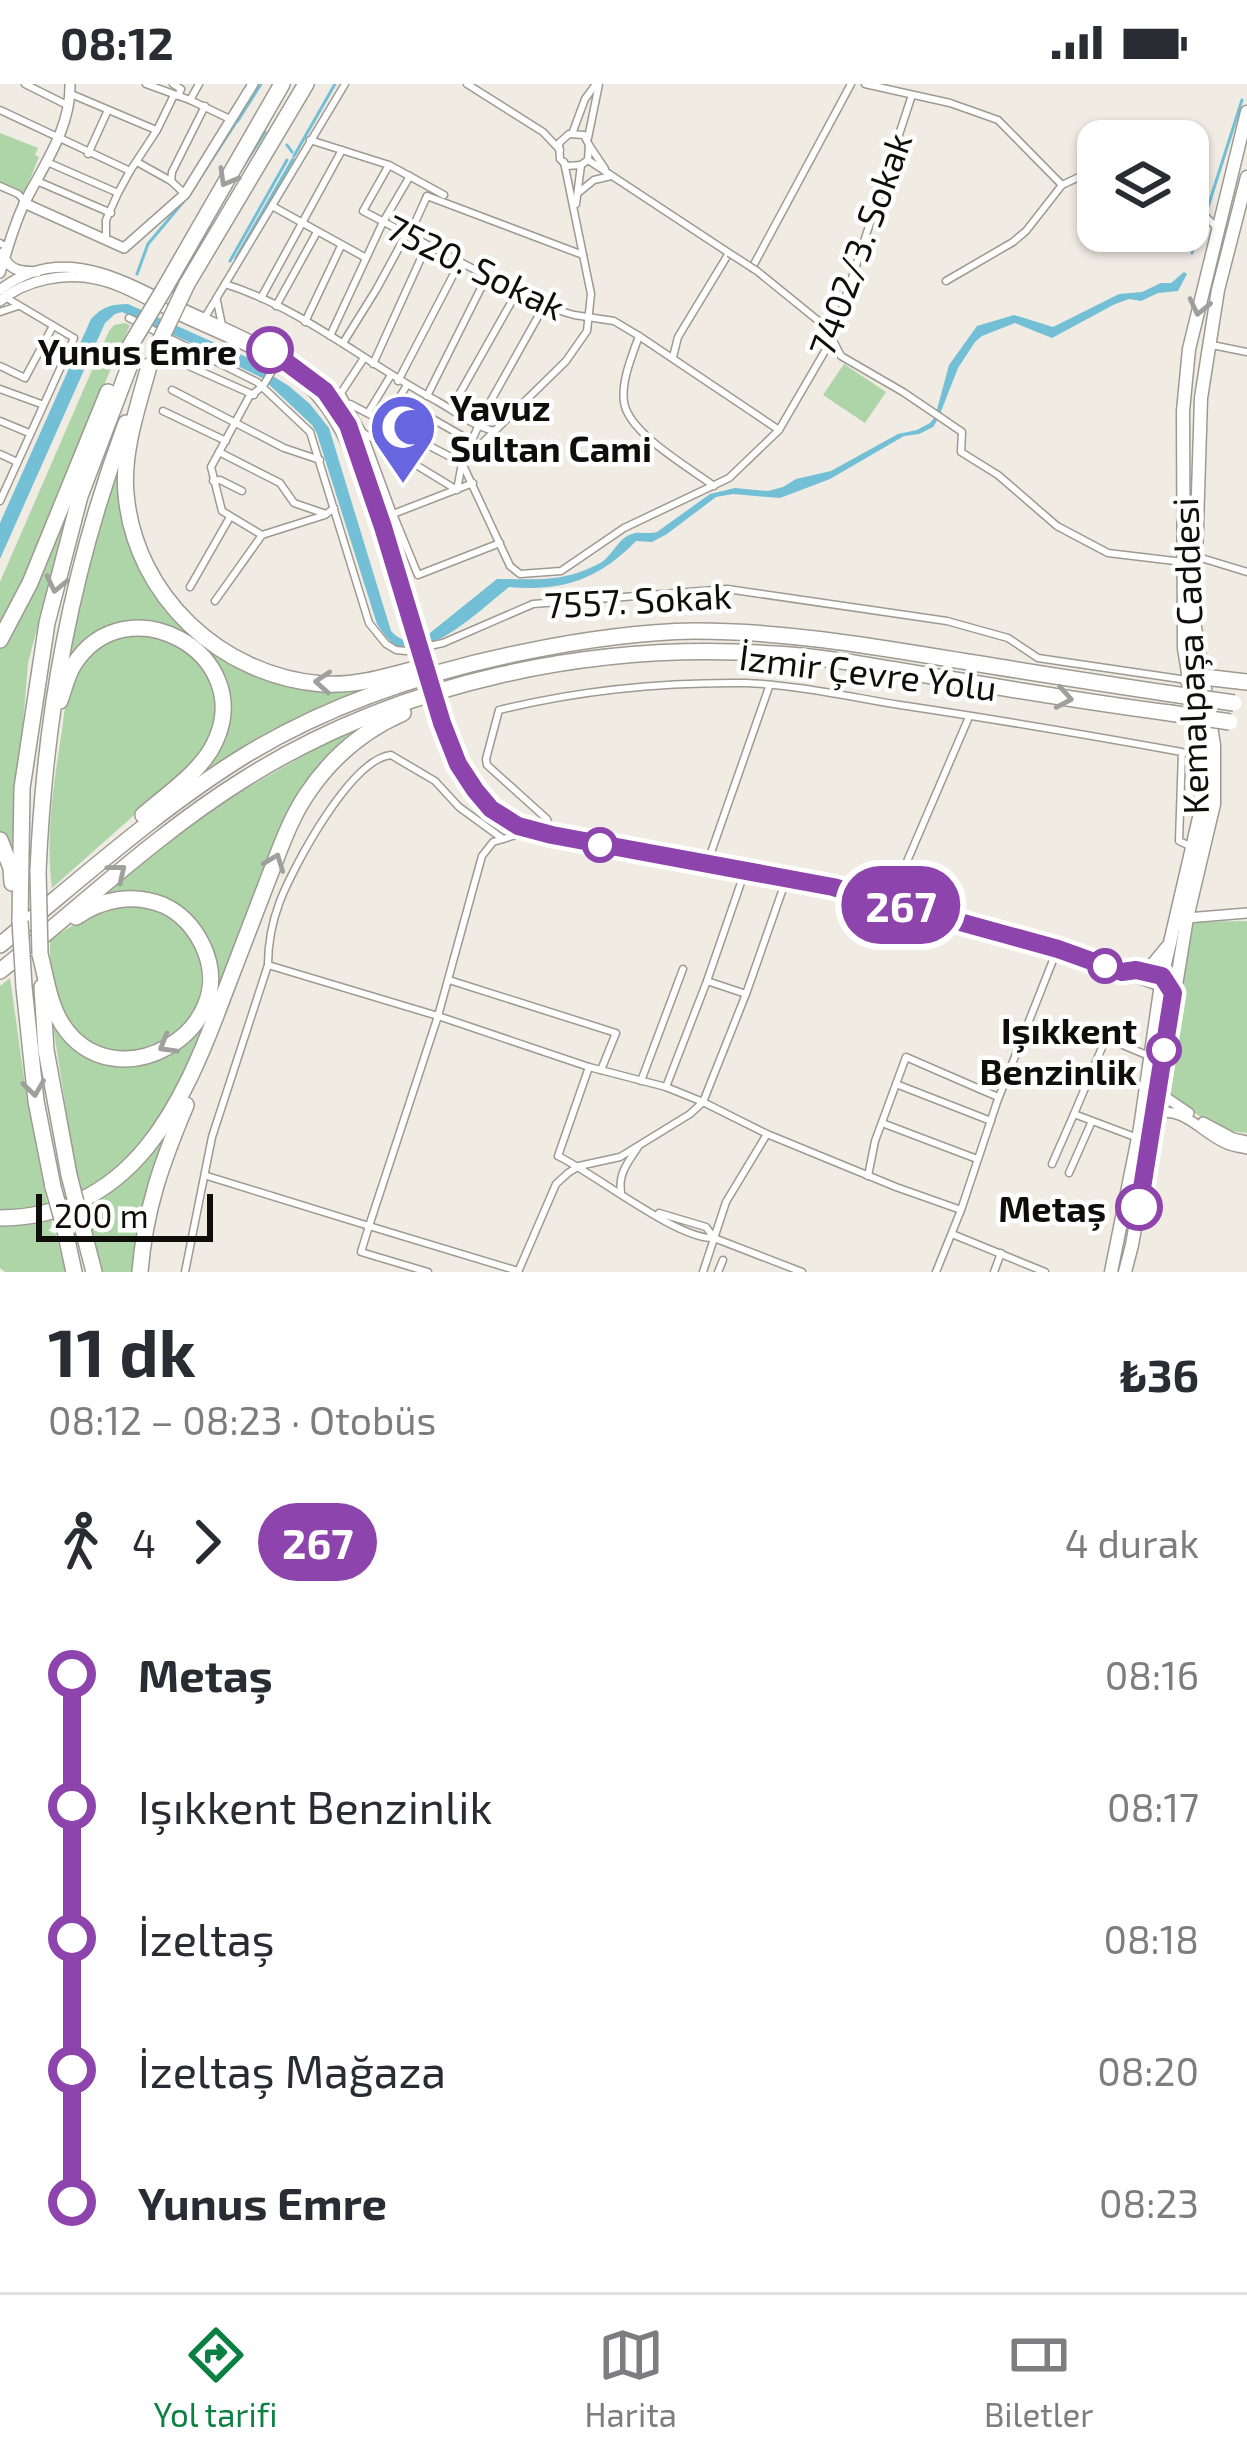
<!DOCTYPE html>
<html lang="tr">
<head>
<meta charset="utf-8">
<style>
	:root { --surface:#fff; --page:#f2f2f3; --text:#2b2b33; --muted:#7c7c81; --line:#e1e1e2; --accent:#0b8043 }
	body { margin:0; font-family:"Exo 2",sans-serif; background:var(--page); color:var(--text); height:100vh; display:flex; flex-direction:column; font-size:45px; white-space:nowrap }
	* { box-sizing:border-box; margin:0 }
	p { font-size:39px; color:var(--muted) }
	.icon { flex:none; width:66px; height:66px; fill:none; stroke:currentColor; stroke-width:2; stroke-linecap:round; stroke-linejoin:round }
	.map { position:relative; height:1188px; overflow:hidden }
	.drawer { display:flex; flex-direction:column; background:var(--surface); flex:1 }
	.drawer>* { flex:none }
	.badge { padding:0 24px; border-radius:39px; font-size:42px; line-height:78px }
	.fabs { position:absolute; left:1077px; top:36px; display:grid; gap:24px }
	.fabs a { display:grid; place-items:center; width:132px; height:132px; border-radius:24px; background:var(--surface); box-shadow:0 3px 9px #0004; font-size:60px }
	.scale { position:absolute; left:36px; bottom:30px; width:177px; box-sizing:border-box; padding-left:12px; border:6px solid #0f0e0b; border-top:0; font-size:33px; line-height:42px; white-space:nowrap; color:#0f0e0b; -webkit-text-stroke:9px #fff; paint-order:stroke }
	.map>.badge { position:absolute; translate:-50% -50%; box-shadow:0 0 0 6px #fff }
	.legs { display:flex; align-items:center; gap:18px; height:132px; padding:0 48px; font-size:39px }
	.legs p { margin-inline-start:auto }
	.head { display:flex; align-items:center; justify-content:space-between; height:204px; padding:0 48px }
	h1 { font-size:66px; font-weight:700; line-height:90px }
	ul { padding:0 48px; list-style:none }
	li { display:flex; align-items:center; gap:42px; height:132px; font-size:45px }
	li i { display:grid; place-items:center; width:18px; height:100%; margin:0 15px; background:currentColor }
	li i::after { content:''; width:30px; height:30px; margin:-15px; border:9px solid; border-radius:50%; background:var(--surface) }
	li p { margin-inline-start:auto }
	li:first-child i { background:linear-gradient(#0000 50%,currentColor 0) }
	li:last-child i { background:linear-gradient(currentColor 50%,#0000 0) }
	.status { display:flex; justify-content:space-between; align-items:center; height:84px; padding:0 60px; background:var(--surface); direction:ltr }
	.status svg { height:33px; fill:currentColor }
	.tabs { display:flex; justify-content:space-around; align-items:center; height:168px; border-top:3px solid var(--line); background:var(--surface); font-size:33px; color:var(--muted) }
	.tabs a { display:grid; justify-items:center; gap:6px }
	.tabs .current { color:var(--accent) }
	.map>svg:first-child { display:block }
	.green { fill:#add5a7 }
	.water { fill:#73bfd6 }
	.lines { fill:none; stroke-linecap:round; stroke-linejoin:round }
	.stream { stroke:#73bfd6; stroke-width:3 }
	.minor-casing { stroke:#9e9a92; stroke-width:9 }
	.tertiary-casing { stroke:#9e9a92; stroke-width:12 }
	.secondary-casing { stroke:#9e9a92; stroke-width:12 }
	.primary-casing { stroke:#9e9a92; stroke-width:15 }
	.motorway-casing { stroke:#9e9a92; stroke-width:18 }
	.minor { stroke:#fff; stroke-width:6 }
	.tertiary { stroke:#fff; stroke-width:9 }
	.secondary { stroke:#fff; stroke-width:9 }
	.primary { stroke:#fff; stroke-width:12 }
	.motorway { stroke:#fff; stroke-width:15 }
	.minor-bridge-casing { stroke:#9e9a92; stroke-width:9; stroke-linecap:butt }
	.secondary-bridge-casing { stroke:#9e9a92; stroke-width:12; stroke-linecap:butt }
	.motorway-bridge-casing { stroke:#9e9a92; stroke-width:18; stroke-linecap:butt }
	.minor-bridge { stroke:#fff; stroke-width:6 }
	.secondary-bridge { stroke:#fff; stroke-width:9 }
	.motorway-bridge { stroke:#fff; stroke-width:15 }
	.oneway { stroke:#9f9f9d }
	.line-1-casing { stroke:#fff; stroke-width:27 }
	.line-1 { stroke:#8e44ad; stroke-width:18 }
	.stop-1-dot { fill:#fff; stroke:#8e44ad; stroke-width:6 }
	.labels { text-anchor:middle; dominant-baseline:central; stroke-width:9; stroke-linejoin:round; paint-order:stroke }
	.street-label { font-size:36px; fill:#0f0e0b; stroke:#fff }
	.stop-label { font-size:36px; font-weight:bold; fill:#0f0e0b; stroke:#fff; text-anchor:end }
	.poi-label { font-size:36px; font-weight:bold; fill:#0f0e0b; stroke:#fff; text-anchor:start }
</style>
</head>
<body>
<div class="status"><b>08:12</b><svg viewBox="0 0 49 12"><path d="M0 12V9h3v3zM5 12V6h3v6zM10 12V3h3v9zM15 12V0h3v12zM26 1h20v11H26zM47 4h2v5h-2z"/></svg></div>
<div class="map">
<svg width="1247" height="1188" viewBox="0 0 1247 1188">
	<rect width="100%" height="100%" fill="#f0ebe3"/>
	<!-- green -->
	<g class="green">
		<polygon points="0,49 38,64 35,71 39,73 23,112 0,103"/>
		<path d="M125,239L130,241C85,340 51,445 0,541V498L109,247L114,241Z"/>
		<polygon points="844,280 886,308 865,339 823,311"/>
		<polygon points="121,362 143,489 246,585 374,603 270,647 178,705 226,641 200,564 126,540 67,583 88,469"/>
		<polygon points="77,394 28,579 12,776 0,752 0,562"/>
		<path d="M149,547L188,563L214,603L217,633L212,657L195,677L52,804C45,751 54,698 62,646C65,626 66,601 77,583C93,557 122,552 149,547Z"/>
		<polygon points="382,633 351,652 317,687 187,991 153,1046 117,1084 79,1109 51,929 90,970 169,967 213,901 182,828 102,812 198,732 329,657"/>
		<path d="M129,819C161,826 186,839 198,872C208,903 195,945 164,961C157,964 146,965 137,967C131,968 125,971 119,971C97,970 71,948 60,930C50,912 50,877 50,857C76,838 97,824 129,819Z"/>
		<polygon points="1247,837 1247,1049 1221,1046 1161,1007 1192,838"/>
		<polygon points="10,894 28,1022 48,1122 0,1129 0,902"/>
		<polygon points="178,1030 144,1115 134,1188 101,1188 84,1124 108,1108"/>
		<polygon points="51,1134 66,1188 5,1188 0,1184 0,1139"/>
	</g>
	<!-- water -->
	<path class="water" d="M1184,188L1187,190L1178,207L1158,209L1141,217L1129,215L1115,220L1052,254L1015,239L982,252L975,258L958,284L938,335L933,343L919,350L904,352L830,395L780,414L733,410L716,413L667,450L652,458L636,457C599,495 563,508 509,503C484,523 439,566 407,565C393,565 384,550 377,540L317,350L312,341L262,294L189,258L122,228L115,230L105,239L0,475V439L91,235C102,223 111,220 128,220L262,280L266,288L289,302L310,320L329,344L391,547C402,559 413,559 429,553L430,549L497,495C538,495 564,499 602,478C612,471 618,456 629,451C638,446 647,451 657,448L710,410L735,404L768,407L783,403L796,395L831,387L898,350L917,346L930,339L935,333L949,281L977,242L1014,231L1053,243L1119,210L1142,208L1161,199H1171Z"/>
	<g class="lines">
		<!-- stream -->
		<g class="stream">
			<polyline points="237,38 261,0"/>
			<polyline points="287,61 292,68"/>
			<polyline points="294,72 335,0"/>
			<polyline points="241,86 265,48"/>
			<polyline points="200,94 235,40"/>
			<polyline points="1206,129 1242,16"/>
			<polyline points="1192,169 1199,147"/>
			<polyline points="236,174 293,75"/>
			<polyline points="230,177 287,76"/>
			<polyline points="137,190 148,160 184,117"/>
			<polyline points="173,208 224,115"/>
		</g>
		<defs>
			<g id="minor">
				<polyline points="25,0 69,22"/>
				<polyline points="146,0 190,16 232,36"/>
				<polyline points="173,0 181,5 178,12"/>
				<polyline points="467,0 543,48 560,66"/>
				<polyline points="865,0 950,19 998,36 1062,101"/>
				<polyline points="71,10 156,46"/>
				<polyline points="190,16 199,0"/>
				<polyline points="0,26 130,87"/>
				<polygon points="569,50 584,51 589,61 588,76 581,81 567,82 560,75 559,59"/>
				<polyline points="572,50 585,15 596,0"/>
				<polyline points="588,54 599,0"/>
				<polyline points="310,56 389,81 444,111"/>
				<polyline points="589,61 605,85"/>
				<polyline points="88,70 108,26"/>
				<polyline points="588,76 729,169 678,253 673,273"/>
				<polyline points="47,78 118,109"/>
				<polyline points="137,78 171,97 184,109"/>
				<polyline points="564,78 591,210 587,247 566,277 462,379 510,482 520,490 561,487 624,444 729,394 779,346 832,255 912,11"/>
				<path d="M389,81L363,127L544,222L574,231L614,237L639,252C632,272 621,297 624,318C628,349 690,384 714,402"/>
				<polyline points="37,97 111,129"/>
				<polyline points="171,97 172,88 205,22"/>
				<polyline points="0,102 18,110 25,117"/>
				<polyline points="578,109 594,96 611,92"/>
				<polyline points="427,112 583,171"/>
				<polyline points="1188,114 1215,142"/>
				<polyline points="576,120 581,81"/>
				<polyline points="272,122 366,174"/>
				<polyline points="409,152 427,112"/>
				<polyline points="106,156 106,136 118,109 130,87 157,46 174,11"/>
				<polyline points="0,159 7,163 0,170"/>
				<polyline points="752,184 851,0"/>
				<polyline points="946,197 1013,158 1026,147 1062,101 1098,84"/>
				<path d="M225,200C302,224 367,280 437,317C456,328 474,343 495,347"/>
				<polyline points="261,214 342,66"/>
				<polyline points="217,217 222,241"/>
				<polyline points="276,222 317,148"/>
				<polyline points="0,228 18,222"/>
				<polyline points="129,234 257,298 310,348 369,539 386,560 396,566 406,567 443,559 533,520 727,505 947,537 1008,554 1038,574 1187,596"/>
				<polyline points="204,235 345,0"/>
				<polyline points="305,238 341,162"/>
				<polyline points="330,252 383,138 410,92"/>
				<polyline points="639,252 779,346"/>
				<polyline points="343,259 376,206 406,151"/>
				<polyline points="1212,261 1247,268"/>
				<polyline points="364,274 341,309 364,351 393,430"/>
				<polyline points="278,277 263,302 249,313 211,383 222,427 262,451 325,431 334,424"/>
				<polyline points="182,279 254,311"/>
				<polyline points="373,280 427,161"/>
				<polyline points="0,282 25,294 53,242"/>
				<polyline points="398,297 460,178"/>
				<polyline points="0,305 41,320"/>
				<polyline points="172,306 284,364 320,376"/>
				<polyline points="427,312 487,192"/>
				<polyline points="398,315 471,357"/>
				<polyline points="350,320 462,379"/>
				<polyline points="451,325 517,208"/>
				<polyline points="163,327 226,357"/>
				<polyline points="368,329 391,291"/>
				<polyline points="940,333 962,348 961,368 998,391 1057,442 1108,469 1183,478"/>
				<polyline points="0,337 29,349"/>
				<polyline points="388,338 388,332 407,301"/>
				<polyline points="362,348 457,406 462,379 484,329 544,222"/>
				<polyline points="219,368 280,399 294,419 326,430"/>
				<polyline points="0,370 17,378"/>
				<polyline points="213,397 220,396 242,407"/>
				<polyline points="473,399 393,430 418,491 500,459"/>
				<polyline points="0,417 74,254 5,213"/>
				<polyline points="1198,473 1247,488"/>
				<polyline points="190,503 230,433"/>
				<polyline points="215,517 262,451"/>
				<path d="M552,751L547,735L487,681L486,675L499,626C580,606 662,598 746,599C797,601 850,613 900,621C994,635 1088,651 1182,668L1179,757L1192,763"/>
				<polyline points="707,780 769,603"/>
				<polyline points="890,817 969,633"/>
				<polyline points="268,881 438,932 589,983 666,1003 703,1018 767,1050 896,1103 961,1126"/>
				<polyline points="449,896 616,949 601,986"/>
				<polyline points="707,897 746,910"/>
				<path d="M589,983L558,1072C597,1091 678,1156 714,1154L802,1188"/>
				<polyline points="641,997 683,885"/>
				<polyline points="896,1000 991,1037"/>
				<polyline points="666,1003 707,897 745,787"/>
				<polyline points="1074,1030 1106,954 1149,972"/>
				<polyline points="882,1039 977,1075"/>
				<polyline points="1052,1080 1074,1030 1135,1053"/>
				<polyline points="1069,1089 1092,1037"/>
				<polyline points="207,1092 369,1142 438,932 482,772 493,758 529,747"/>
				<polyline points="868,1092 875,1057 906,973 998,1013"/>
				<path d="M621,1108C618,1090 628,1078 638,1063"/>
				<polyline points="659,1129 706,1143 714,1154"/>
				<polyline points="952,1150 1045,1188"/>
				<path d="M185,1188L212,1053L268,881C268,859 272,838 280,817C294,781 351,675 391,671L435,697L459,723L503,755"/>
				<polyline points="428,1188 361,1168 369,1142 518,1187"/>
				<polyline points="518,1188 556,1100 568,1089 579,1082 620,1073 690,1030 703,1018 746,910 787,793"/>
				<polyline points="703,1188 726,1118 767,1050"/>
				<polyline points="718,1188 723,1176"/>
				<polyline points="936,1188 961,1126 997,1018 1057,866"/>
				<polyline points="994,1188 1001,1169"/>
			</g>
			<g id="tertiary">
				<polyline points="24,119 124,164 185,110 253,0"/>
				<path d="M5,175C12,188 24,187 37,188"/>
				<path d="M0,189C8,164 14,139 26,116C45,79 71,43 70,0"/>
				<polyline points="1158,1008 1189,1029"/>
				<path d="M1155,1030C1184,1021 1202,1050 1227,1060C1233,1063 1240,1063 1247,1065"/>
				<polyline points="1203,1038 1233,1054 1247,1057"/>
			</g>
			<g id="secondary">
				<path d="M0,206C53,165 107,187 159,214"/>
				<path d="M0,217C25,196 64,188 96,195C122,200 148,217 172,228C215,249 274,269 308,303C334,329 346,357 359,390"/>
				<path d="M175,221C227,246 287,266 327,310C352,336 362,377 373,411C386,453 399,494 410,536"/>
				<polyline points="442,639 458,680 475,706 492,725 518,742 567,755 787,793 878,814 1058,865 1160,902 1176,892"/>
				<polyline points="1187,834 1247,829"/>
				<polyline points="1139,886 1152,879 1166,862"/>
				<polyline points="1127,887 1136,887 1163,894"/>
			</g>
			<g id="primary">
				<polyline points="1111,1188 1140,1044 1162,893 1201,725 1201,670 1184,564 1183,327 1189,265 1247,28"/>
				<polyline points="1125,1188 1132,1161 1152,1048 1187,834 1214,720 1214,661 1194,537 1201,314 1218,206 1247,93"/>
			</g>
			<g id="motorway">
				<polyline points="187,200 306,0"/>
				<polyline points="163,207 282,0"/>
				<path d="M149,282C138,323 122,367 126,410C135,512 221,592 322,600C357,602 389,592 422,583"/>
				<polyline points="0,556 30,499 108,308"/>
				<polyline points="1188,596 1204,593 1247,598"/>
				<path d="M60,617C64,605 67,593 73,582C125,497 257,569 215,658C202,687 167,710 143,731"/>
				<polyline points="0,756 11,784 12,799"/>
				<path d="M38,787C45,628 71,487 126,339"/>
				<polyline points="20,837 22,704 47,539 80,412 134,270"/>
				<path d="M0,861C80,796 157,726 244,672C331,619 425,588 524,568C582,556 635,548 695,547C789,547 882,564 974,579C1040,590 1106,600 1172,610"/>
				<path d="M40,870C46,893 49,919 62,940C114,1021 245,947 202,860C193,842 181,829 163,821C133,809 102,815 76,833"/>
				<path d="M0,887C81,823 155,751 243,696C398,598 592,557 775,570C829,573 883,584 937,593C1015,606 1092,619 1170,629"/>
				<polyline points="24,903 36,1017 53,1103"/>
				<polyline points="42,903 46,966 69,1091"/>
				<path d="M0,1134C133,1133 183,1021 223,913C238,873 254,833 269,793C280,765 290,735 307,710C331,674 364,646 403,629"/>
				<polyline points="80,1134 94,1188"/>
				<polyline points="64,1142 74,1188"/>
				<path d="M140,1188C145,1125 162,1078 186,1021"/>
			</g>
		</defs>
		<!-- minor casing -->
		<use href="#minor" class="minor-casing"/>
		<!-- tertiary casing -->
		<use href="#tertiary" class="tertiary-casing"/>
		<!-- secondary casing -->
		<use href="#secondary" class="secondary-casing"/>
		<!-- primary casing -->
		<use href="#primary" class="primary-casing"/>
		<!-- motorway casing -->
		<use href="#motorway" class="motorway-casing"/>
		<!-- minor -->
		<use href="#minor" class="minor"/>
		<!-- tertiary -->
		<use href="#tertiary" class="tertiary"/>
		<!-- secondary -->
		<use href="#secondary" class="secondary"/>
		<!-- primary -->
		<use href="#primary" class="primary"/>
		<!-- motorway -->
		<use href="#motorway" class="motorway"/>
		<defs>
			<polyline id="minor-bridge" points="729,169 757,187 826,243 841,272 903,308 940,333"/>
			<polyline id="secondary-bridge" points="410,536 442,639"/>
			<g id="motorway-bridge">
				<polyline points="157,263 187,200"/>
				<polyline points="127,267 163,207"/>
				<polyline points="1172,610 1234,619"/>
				<polyline points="1170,629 1230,638"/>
				<polyline points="38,787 40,870"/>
				<polyline points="20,837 24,903"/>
				<polyline points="69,1091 80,1134"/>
				<polyline points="53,1103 64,1142"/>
			</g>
		</defs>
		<!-- minor-bridge casing -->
		<use href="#minor-bridge" class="minor-bridge-casing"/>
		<!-- secondary-bridge casing -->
		<use href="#secondary-bridge" class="secondary-bridge-casing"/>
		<!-- motorway-bridge casing -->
		<use href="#motorway-bridge" class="motorway-bridge-casing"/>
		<!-- minor-bridge -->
		<use href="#minor-bridge" class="minor-bridge"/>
		<!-- secondary-bridge -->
		<use href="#secondary-bridge" class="secondary-bridge"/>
		<!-- motorway-bridge -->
		<use href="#motorway-bridge" class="motorway-bridge"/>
	</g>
	<!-- one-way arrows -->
	<defs><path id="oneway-chevron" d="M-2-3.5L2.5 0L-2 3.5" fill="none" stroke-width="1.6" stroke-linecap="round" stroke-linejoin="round" transform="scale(3)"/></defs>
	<g class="oneway">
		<use href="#oneway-chevron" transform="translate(227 94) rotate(120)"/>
		<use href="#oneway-chevron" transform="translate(1199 223) rotate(103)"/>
		<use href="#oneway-chevron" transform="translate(56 500) rotate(103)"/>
		<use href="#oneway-chevron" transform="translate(323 598) rotate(-176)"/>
		<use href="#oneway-chevron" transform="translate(1064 614) rotate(10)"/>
		<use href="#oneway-chevron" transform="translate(275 778) rotate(-69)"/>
		<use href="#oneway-chevron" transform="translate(118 788) rotate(-39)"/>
		<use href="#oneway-chevron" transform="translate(167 961) rotate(150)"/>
		<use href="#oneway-chevron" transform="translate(34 1004) rotate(82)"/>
	</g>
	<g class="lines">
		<defs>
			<polyline id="line-1" points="270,266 325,307 348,341 383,443 442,639 458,680 475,706 491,725 518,742 552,751 833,803 1058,865 1122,888 1136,886 1162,892 1173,909 1139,1123"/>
		</defs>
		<!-- line-1 casing -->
		<use href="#line-1" class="line-1-casing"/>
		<!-- line-1 -->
		<use href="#line-1" class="line-1"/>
	</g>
	<!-- icons -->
	<defs>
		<symbol id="mosque-pin" viewBox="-11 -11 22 30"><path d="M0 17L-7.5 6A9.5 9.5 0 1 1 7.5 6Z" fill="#6766e0" stroke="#fff"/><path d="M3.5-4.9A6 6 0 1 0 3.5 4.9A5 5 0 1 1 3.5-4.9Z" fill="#fff"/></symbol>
	</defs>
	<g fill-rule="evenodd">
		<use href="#mosque-pin" x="365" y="305" width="76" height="104"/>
	</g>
	<!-- markers -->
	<g class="stop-1-dot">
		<circle cx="270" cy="266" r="21"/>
		<circle cx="600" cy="761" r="15"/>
		<circle cx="1105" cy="882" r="15"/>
		<circle cx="1164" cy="966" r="15"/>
		<circle cx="1139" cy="1123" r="21"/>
	</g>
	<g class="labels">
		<!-- street labels -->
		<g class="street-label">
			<text transform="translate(859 160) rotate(-70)">7402/3. Sokak</text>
			<text transform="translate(476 182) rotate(26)">7520. Sokak</text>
			<text transform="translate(638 515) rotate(-3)">7557. Sokak</text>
			<text transform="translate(1189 572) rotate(-92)">Kemalpaşa Caddesi</text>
			<text transform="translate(868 587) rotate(7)">İzmir Çevre Yolu</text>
		</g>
		<!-- stop labels -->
		<g class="stop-label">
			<text x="237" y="266">Yunus Emre</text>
			<text x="1137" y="945">Işıkkent<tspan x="1137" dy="41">Benzinlik</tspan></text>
			<text x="1106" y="1123">Metaş</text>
		</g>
		<!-- poi labels -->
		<g class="poi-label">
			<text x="450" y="322">Yavuz<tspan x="450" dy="41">Sultan Cami</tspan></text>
		</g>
	</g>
</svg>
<div class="fabs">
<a><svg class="icon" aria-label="layers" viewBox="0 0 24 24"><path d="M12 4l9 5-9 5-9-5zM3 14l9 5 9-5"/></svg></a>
</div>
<div class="scale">200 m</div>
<b class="badge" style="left:901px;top:821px;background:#8e44ad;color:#fff">267</b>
</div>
<section class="drawer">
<div class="head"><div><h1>11 dk</h1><p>08:12 – 08:23 · Otobüs</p></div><b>₺36</b></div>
<div class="legs"><svg class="icon" aria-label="walk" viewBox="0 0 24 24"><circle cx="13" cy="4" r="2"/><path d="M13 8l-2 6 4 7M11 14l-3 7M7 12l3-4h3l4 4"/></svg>4<svg class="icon" aria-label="forward" viewBox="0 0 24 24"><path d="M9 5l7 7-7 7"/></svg><b class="badge" style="background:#8e44ad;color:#fff">267</b><p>4 durak</p></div>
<ul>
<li><i style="color:#8e44ad"></i><b>Metaş</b><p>08:16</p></li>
<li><i style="color:#8e44ad"></i><span>Işıkkent Benzinlik</span><p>08:17</p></li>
<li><i style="color:#8e44ad"></i><span>İzeltaş</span><p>08:18</p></li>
<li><i style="color:#8e44ad"></i><span>İzeltaş Mağaza</span><p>08:20</p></li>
<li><i style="color:#8e44ad"></i><b>Yunus Emre</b><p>08:23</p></li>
</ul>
</section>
<nav class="tabs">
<a class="current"><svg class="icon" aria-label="directions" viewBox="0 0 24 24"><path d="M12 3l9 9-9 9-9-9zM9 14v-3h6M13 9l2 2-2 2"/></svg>Yol tarifi</a>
<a><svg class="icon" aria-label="map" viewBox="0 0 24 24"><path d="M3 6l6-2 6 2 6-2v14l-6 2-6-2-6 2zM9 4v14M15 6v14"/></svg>Harita</a>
<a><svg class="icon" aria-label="tickets" viewBox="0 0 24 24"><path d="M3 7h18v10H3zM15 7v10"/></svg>Biletler</a>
</nav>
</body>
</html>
